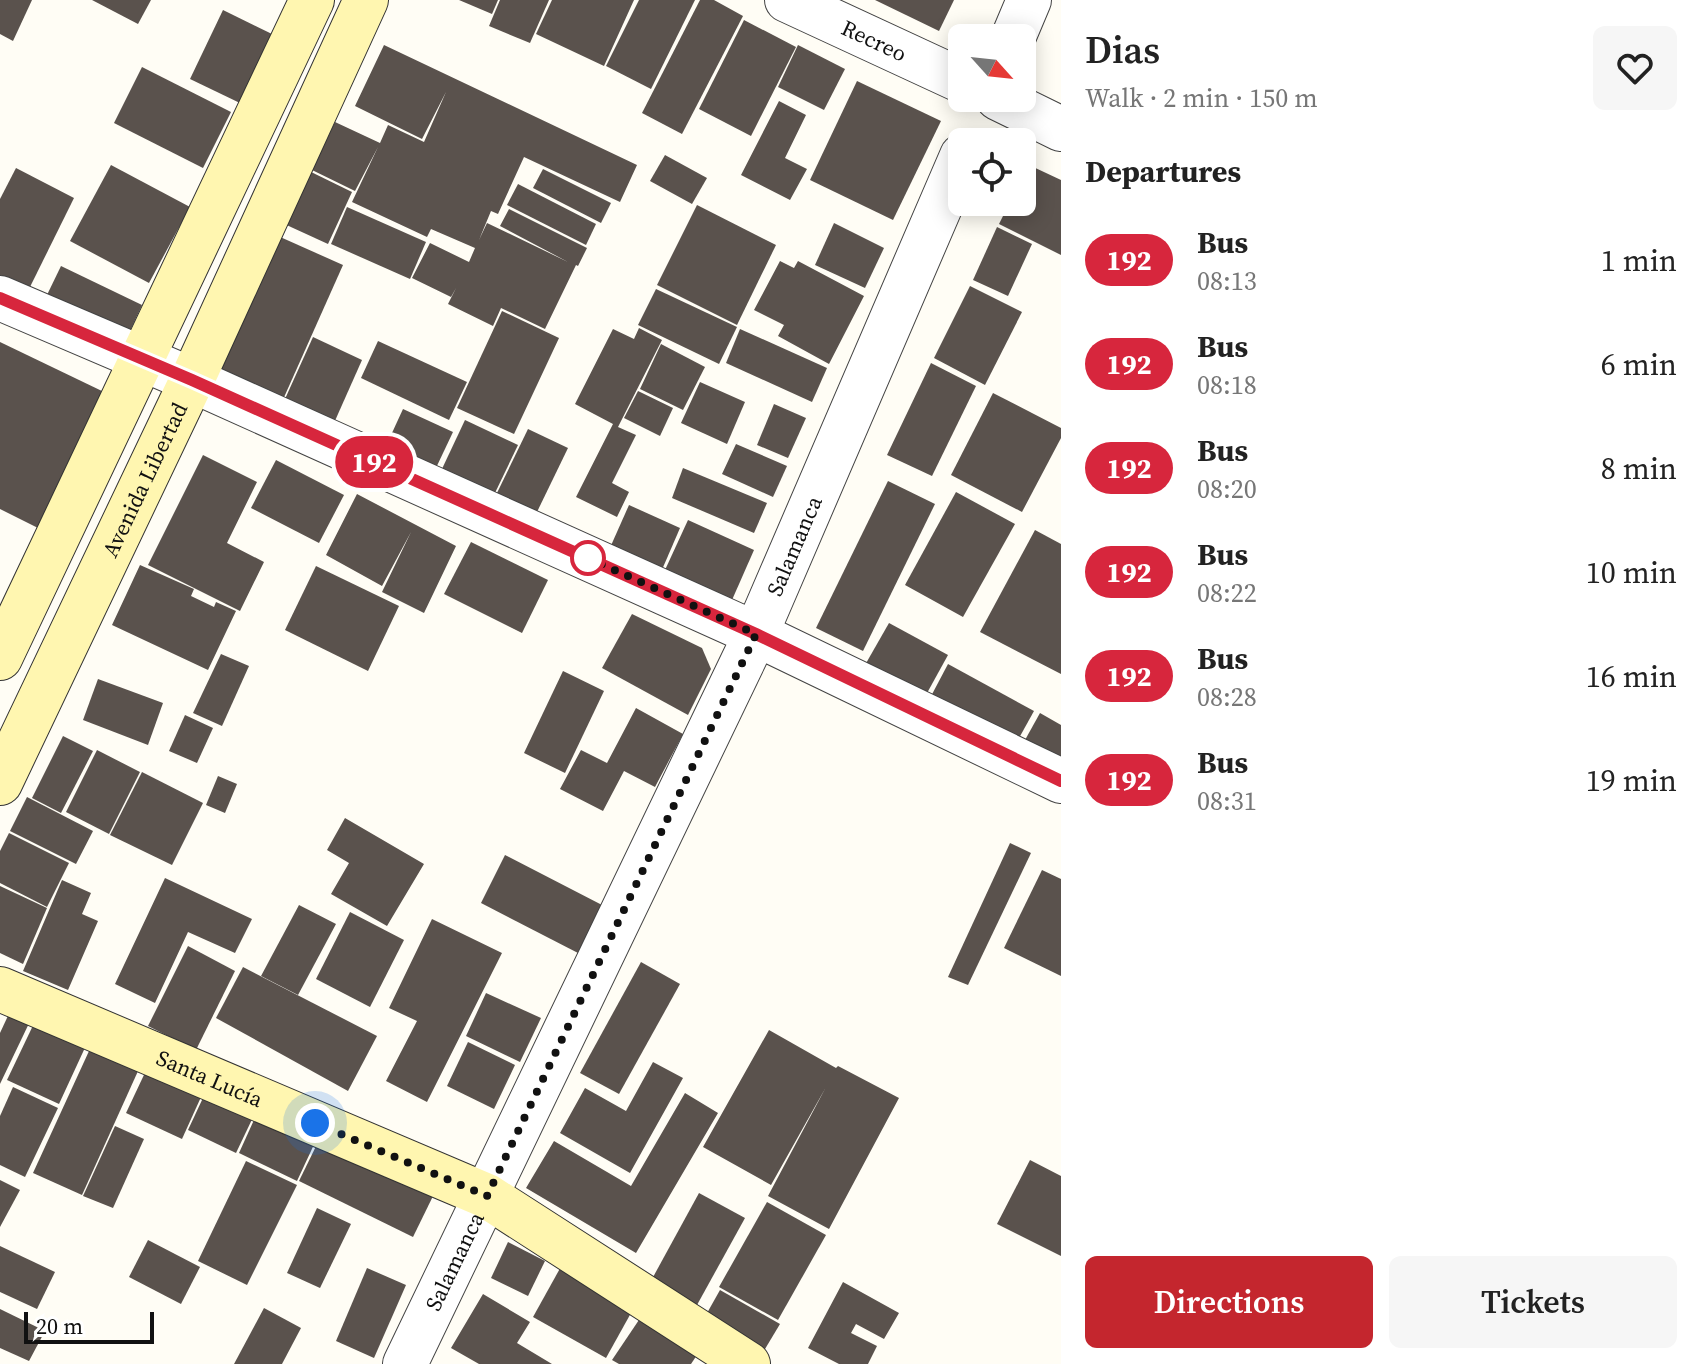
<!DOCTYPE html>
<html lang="en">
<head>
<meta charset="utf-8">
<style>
	:root { --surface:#fff; --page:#f6f6f6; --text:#222; --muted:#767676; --accent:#c4262e }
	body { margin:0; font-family:"Source Serif 4",serif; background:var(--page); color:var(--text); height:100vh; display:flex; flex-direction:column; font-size:30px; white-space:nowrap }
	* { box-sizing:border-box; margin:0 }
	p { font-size:26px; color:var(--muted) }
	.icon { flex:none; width:44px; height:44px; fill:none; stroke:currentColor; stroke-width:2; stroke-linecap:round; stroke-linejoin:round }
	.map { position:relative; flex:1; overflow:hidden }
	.panel { display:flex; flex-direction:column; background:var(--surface); width:640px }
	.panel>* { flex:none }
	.badge { padding:0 16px; border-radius:26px; font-size:28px; line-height:52px }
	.needle { width:52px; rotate:117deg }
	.tools { position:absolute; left:948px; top:24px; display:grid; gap:16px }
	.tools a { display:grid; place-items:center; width:88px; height:88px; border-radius:12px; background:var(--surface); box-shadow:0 4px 20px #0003; font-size:40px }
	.scale { position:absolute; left:24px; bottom:20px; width:130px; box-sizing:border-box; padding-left:8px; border:4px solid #111; border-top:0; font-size:22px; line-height:28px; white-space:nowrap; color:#111; -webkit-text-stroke:6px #fff; paint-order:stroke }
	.you { position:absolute; width:40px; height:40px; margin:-20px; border:6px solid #fff; border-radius:50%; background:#1a73e8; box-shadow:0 0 0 12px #1a73e833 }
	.map>.badge { position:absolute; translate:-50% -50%; box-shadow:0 0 0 4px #fff }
	h2 { padding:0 24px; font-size:30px; line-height:72px }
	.round { display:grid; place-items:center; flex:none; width:84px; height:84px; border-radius:12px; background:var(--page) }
	.summary { display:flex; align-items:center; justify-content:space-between; height:136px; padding:0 24px }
	h1 { font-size:38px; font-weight:600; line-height:60px }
	.primary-button { display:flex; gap:16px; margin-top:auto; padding:16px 24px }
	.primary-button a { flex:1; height:92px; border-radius:12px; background:var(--accent); color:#fff; font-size:32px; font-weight:600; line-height:92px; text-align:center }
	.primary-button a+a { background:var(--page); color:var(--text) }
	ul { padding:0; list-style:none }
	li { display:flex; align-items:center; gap:24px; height:104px; padding:0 24px }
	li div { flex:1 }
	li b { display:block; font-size:30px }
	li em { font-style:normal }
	li .badge { min-width:88px; font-weight:700; text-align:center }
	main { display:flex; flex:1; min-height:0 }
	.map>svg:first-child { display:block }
	.building { fill:#5a524d }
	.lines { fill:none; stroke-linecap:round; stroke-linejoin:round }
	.street-casing { stroke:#444; stroke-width:46 }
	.secondary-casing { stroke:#333; stroke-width:46 }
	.street { stroke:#fff; stroke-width:44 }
	.secondary { stroke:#fff6b0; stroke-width:44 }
	.line-casing { stroke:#fff; stroke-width:18 }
	.line { stroke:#d7263d; stroke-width:12 }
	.walk { stroke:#111; stroke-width:8; stroke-dasharray:0 14.4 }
	.stop-dot { fill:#fff; stroke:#d7263d; stroke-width:4 }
	.labels { text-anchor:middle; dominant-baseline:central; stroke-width:8; stroke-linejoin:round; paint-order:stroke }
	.street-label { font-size:22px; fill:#111; stroke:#fff }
</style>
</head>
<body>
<main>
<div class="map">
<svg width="1061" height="1364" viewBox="0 0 1061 1364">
	<rect width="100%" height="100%" fill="#fffdf5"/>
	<!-- building -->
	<g class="building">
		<polygon points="0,0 32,0 13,41 0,34"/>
		<polygon points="92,0 151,0 138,24"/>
		<polygon points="459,0 498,0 492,14"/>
		<polygon points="500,0 549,0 530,43 489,26"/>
		<polygon points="552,0 634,0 604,66 536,34"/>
		<polygon points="639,0 695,0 651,89 606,66"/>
		<polygon points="700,0 714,0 743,16 682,134 642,113"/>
		<polygon points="875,0 954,0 939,31"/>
		<polygon points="223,10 274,35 242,104 190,79"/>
		<polygon points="744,20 796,47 751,136 699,109"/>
		<polygon points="384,45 637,165 620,202 524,157 498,214 491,211 479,240 487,223 568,262 500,226 509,209 587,248 578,266 576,265 545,329 501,308 493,326 448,304 456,288 451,297 412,278 430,243 469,262 475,248 431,229 427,237 352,202 378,147 355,191 312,170 335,122 380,143 388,125 424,142 446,92 422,139 355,106"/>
		<polygon points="798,45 845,69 824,110 778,87"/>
		<polygon points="142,67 231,112 203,168 114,123"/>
		<polygon points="857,81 941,121 893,220 810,180"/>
		<polygon points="779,101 806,115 785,158 807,169 790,200 741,175"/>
		<polygon points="665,155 707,178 692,204 650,181"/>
		<polygon points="111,165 190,207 149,283 70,241"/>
		<polygon points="1029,165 1061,180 1061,255 999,224 1010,202 1022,202 1022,179"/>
		<polygon points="16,168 74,198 29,289 0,275 0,199"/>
		<polygon points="305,169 352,192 328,244 280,222"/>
		<polygon points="543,169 611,203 601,223 533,188"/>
		<polygon points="518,184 596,224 586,245 507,205"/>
		<polygon points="697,205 776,245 737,325 657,285"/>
		<polygon points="347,207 426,242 410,279 331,244"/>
		<polygon points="834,223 884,248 865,288 815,265"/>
		<polygon points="997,227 1032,244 1008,296 973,280"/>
		<polygon points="269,232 343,265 277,413 203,380"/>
		<polygon points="780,261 794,268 798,261 864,296 829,364 778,336 784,325 754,310"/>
		<polygon points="61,266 142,305 128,335 46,297"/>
		<polygon points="970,286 1022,312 985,385 934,358"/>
		<polygon points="656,289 737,327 719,364 638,325"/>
		<polygon points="502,311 559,338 514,434 457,408"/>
		<polygon points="639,328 662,340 618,427 636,435 612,483 629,492 617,517 576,497 613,424 575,404 613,329 634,339"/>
		<polygon points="740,329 827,368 812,402 726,363"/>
		<polygon points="313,337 362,360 330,432 280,410"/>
		<polygon points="378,341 467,382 449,420 361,378"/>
		<polygon points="0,342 104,392 38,528 0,509"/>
		<polygon points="661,344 705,367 683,410 640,389"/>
		<polygon points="931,363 976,386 932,476 887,455"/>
		<polygon points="700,382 745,402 727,444 681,423"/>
		<polygon points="638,391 673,408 660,436 624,418"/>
		<polygon points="993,393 1061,428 1061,438 1022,512 951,475"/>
		<polygon points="774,404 806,418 788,458 757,445"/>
		<polygon points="403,409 453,432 435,470 386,446"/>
		<polygon points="465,420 518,445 494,495 441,471"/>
		<polygon points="528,429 568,448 536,514 496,495"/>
		<polygon points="736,444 787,466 773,497 722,474"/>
		<polygon points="203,455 257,482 227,543 264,562 240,611 148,565"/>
		<polygon points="276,460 344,495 319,543 251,508"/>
		<polygon points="683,468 767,503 754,533 672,498"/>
		<polygon points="888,481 935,504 863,651 816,628"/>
		<polygon points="956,492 1015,524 963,617 905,585"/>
		<polygon points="357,494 456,546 424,613 382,592 411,532 382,586 326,555"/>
		<polygon points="629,505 680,528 661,572 609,550"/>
		<polygon points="688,520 754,550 732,600 665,570"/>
		<polygon points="1035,530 1061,544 1061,674 980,632"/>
		<polygon points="471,542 548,580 522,633 444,594"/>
		<polygon points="140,565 194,589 191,596 214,607 216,602 236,611 208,670 112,625"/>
		<polygon points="316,566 399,606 368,671 285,630"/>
		<polygon points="632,614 702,648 711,669 688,715 602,668"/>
		<polygon points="889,623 948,655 921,704 861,672"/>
		<polygon points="221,654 249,666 222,726 193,713"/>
		<polygon points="948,664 1034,711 1014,747 929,700"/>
		<polygon points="563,671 604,691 565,773 524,753"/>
		<polygon points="98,679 163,703 148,745 83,720"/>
		<polygon points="636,708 683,734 655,787 624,771 603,811 560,789 581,750 607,763"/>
		<polygon points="1040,713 1061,725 1061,772 1020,749"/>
		<polygon points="185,715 213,728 197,763 169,751"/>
		<polygon points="63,736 93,751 61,813 32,798"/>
		<polygon points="97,750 140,772 109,834 66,812"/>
		<polygon points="142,772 203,803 172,865 110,835"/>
		<polygon points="218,776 237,784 225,813 206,805"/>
		<polygon points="27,797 93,831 76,864 10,831"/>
		<polygon points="345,818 424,864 387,926 331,894 349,863 327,850"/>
		<polygon points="9,833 69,863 47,907 0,883 0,851"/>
		<polygon points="1010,843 1031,853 968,985 948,977"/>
		<polygon points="505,855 602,905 578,953 481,903"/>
		<polygon points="1042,870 1061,879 1061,976 1004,948"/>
		<polygon points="165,878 252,919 235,953 188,932 155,1003 115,984"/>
		<polygon points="62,880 91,893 82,914 98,921 68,990 23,971"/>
		<polygon points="0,886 47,908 23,964 0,953"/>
		<polygon points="299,905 336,924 298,995 261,976"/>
		<polygon points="350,912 404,940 370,1007 316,979"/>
		<polygon points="432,919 502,953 427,1102 386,1081 417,1021 389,1008"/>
		<polygon points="188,946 235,971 196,1050 148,1026"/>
		<polygon points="641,962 680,984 619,1094 580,1073"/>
		<polygon points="243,967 377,1036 348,1091 216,1018"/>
		<polygon points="486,993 541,1018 520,1062 466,1036"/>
		<polygon points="13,1005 33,1015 0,1084 0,1033"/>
		<polygon points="38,1015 89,1039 59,1104 7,1080"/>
		<polygon points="769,1030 836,1068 838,1066 899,1098 829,1229 768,1196 826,1087 771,1185 703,1147"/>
		<polygon points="95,1038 143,1060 82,1195 33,1173"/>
		<polygon points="468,1042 515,1065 494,1109 447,1086"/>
		<polygon points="151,1060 206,1086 182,1139 126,1113"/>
		<polygon points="653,1062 683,1078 630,1173 560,1133 585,1088 626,1111"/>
		<polygon points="209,1085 257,1109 236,1153 188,1130"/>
		<polygon points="13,1087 58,1108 25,1177 0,1165 0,1116"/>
		<polygon points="685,1093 718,1113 636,1253 526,1188 554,1141 631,1186"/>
		<polygon points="259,1109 318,1136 297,1181 239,1153"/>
		<polygon points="115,1126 144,1139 113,1208 83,1196"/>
		<polygon points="321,1136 435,1192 413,1237 299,1181"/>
		<polygon points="1030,1160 1061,1176 1061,1256 997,1224"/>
		<polygon points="246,1161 297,1185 247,1285 198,1261"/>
		<polygon points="0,1180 20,1190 0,1227"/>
		<polygon points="699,1193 745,1218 697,1305 652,1279"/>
		<polygon points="767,1202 826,1235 778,1320 719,1287"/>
		<polygon points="317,1208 351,1224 320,1288 287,1273"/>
		<polygon points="148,1240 200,1267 181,1304 129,1277"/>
		<polygon points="508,1242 545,1261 528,1296 491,1278"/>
		<polygon points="0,1246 55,1272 37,1309 0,1292"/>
		<polygon points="563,1263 636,1304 606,1358 533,1317"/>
		<polygon points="367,1268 406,1285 374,1358 336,1341"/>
		<polygon points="843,1282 899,1313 884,1339 856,1324 851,1333 877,1346 868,1364 839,1364 808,1348"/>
		<polygon points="720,1290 780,1324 756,1364 697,1331"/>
		<polygon points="483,1294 530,1322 517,1343 552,1364 479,1364 451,1348"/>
		<polygon points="264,1308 301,1328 282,1364 234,1364"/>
		<polygon points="647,1308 703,1346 691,1364 619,1364 612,1360"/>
		<polygon points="0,1309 45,1331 29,1361 0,1348"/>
	</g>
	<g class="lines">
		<defs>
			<g id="street">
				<path id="s1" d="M787,0L962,81"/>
				<polyline points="1013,38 1029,0"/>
				<polyline points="998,98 1061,129"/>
				<polyline points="0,298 192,380 756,634 1061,781"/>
				<path id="s2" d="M405,1364L756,634L962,156"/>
			</g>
			<g id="secondary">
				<polyline points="0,658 312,0"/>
				<path id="s3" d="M0,783L192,380L366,0"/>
				<path id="s4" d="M0,989L487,1196L748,1364"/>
			</g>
		</defs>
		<!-- street casing -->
		<use href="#street" class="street-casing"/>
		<!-- secondary casing -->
		<use href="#secondary" class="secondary-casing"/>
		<!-- street -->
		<use href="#street" class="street"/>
		<!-- secondary -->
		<use href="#secondary" class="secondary"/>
	</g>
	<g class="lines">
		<defs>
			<polyline id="line" points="0,298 192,380 756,634 1061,781"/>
		</defs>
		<!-- line casing -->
		<use href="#line" class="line-casing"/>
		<!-- line -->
		<use href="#line" class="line"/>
		<!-- walk -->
		<polyline class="walk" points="315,1123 487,1196 756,634 588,558"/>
	</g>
	<!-- markers -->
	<circle class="stop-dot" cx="588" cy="558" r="16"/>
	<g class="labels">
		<!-- street labels -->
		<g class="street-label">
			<text stroke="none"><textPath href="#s1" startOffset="96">Recreo</textPath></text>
			<text stroke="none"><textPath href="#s3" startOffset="336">Avenida Libertad</textPath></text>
			<text stroke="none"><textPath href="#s2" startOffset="906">Salamanca</textPath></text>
			<text stroke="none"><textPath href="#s4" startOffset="228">Santa Lucía</textPath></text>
			<text stroke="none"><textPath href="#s2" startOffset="114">Salamanca</textPath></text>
		</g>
	</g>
</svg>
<div class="tools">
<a><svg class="needle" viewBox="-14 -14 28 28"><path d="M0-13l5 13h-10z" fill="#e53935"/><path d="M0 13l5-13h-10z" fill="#767676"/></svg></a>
<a><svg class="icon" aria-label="locate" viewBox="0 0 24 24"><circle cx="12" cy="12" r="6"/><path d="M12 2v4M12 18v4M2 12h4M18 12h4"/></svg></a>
</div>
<div class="scale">20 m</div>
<div class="you" style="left:315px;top:1123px"></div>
<b class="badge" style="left:374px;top:462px;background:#d7263d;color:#fff">192</b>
</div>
<section class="panel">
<div class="summary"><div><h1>Dias</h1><p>Walk · 2 min · 150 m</p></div><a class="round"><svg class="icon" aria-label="heart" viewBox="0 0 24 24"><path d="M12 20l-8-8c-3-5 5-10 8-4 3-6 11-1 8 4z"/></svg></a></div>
<h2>Departures</h2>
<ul>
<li><span class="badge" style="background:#d7263d;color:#fff">192</span><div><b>Bus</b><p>08:13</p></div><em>1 min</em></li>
<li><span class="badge" style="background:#d7263d;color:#fff">192</span><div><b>Bus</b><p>08:18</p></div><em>6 min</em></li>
<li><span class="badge" style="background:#d7263d;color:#fff">192</span><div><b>Bus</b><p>08:20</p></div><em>8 min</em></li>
<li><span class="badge" style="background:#d7263d;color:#fff">192</span><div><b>Bus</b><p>08:22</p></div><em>10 min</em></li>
<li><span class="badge" style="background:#d7263d;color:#fff">192</span><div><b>Bus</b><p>08:28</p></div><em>16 min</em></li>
<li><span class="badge" style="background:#d7263d;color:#fff">192</span><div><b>Bus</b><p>08:31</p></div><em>19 min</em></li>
</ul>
<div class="primary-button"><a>Directions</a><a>Tickets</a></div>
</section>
</main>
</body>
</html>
